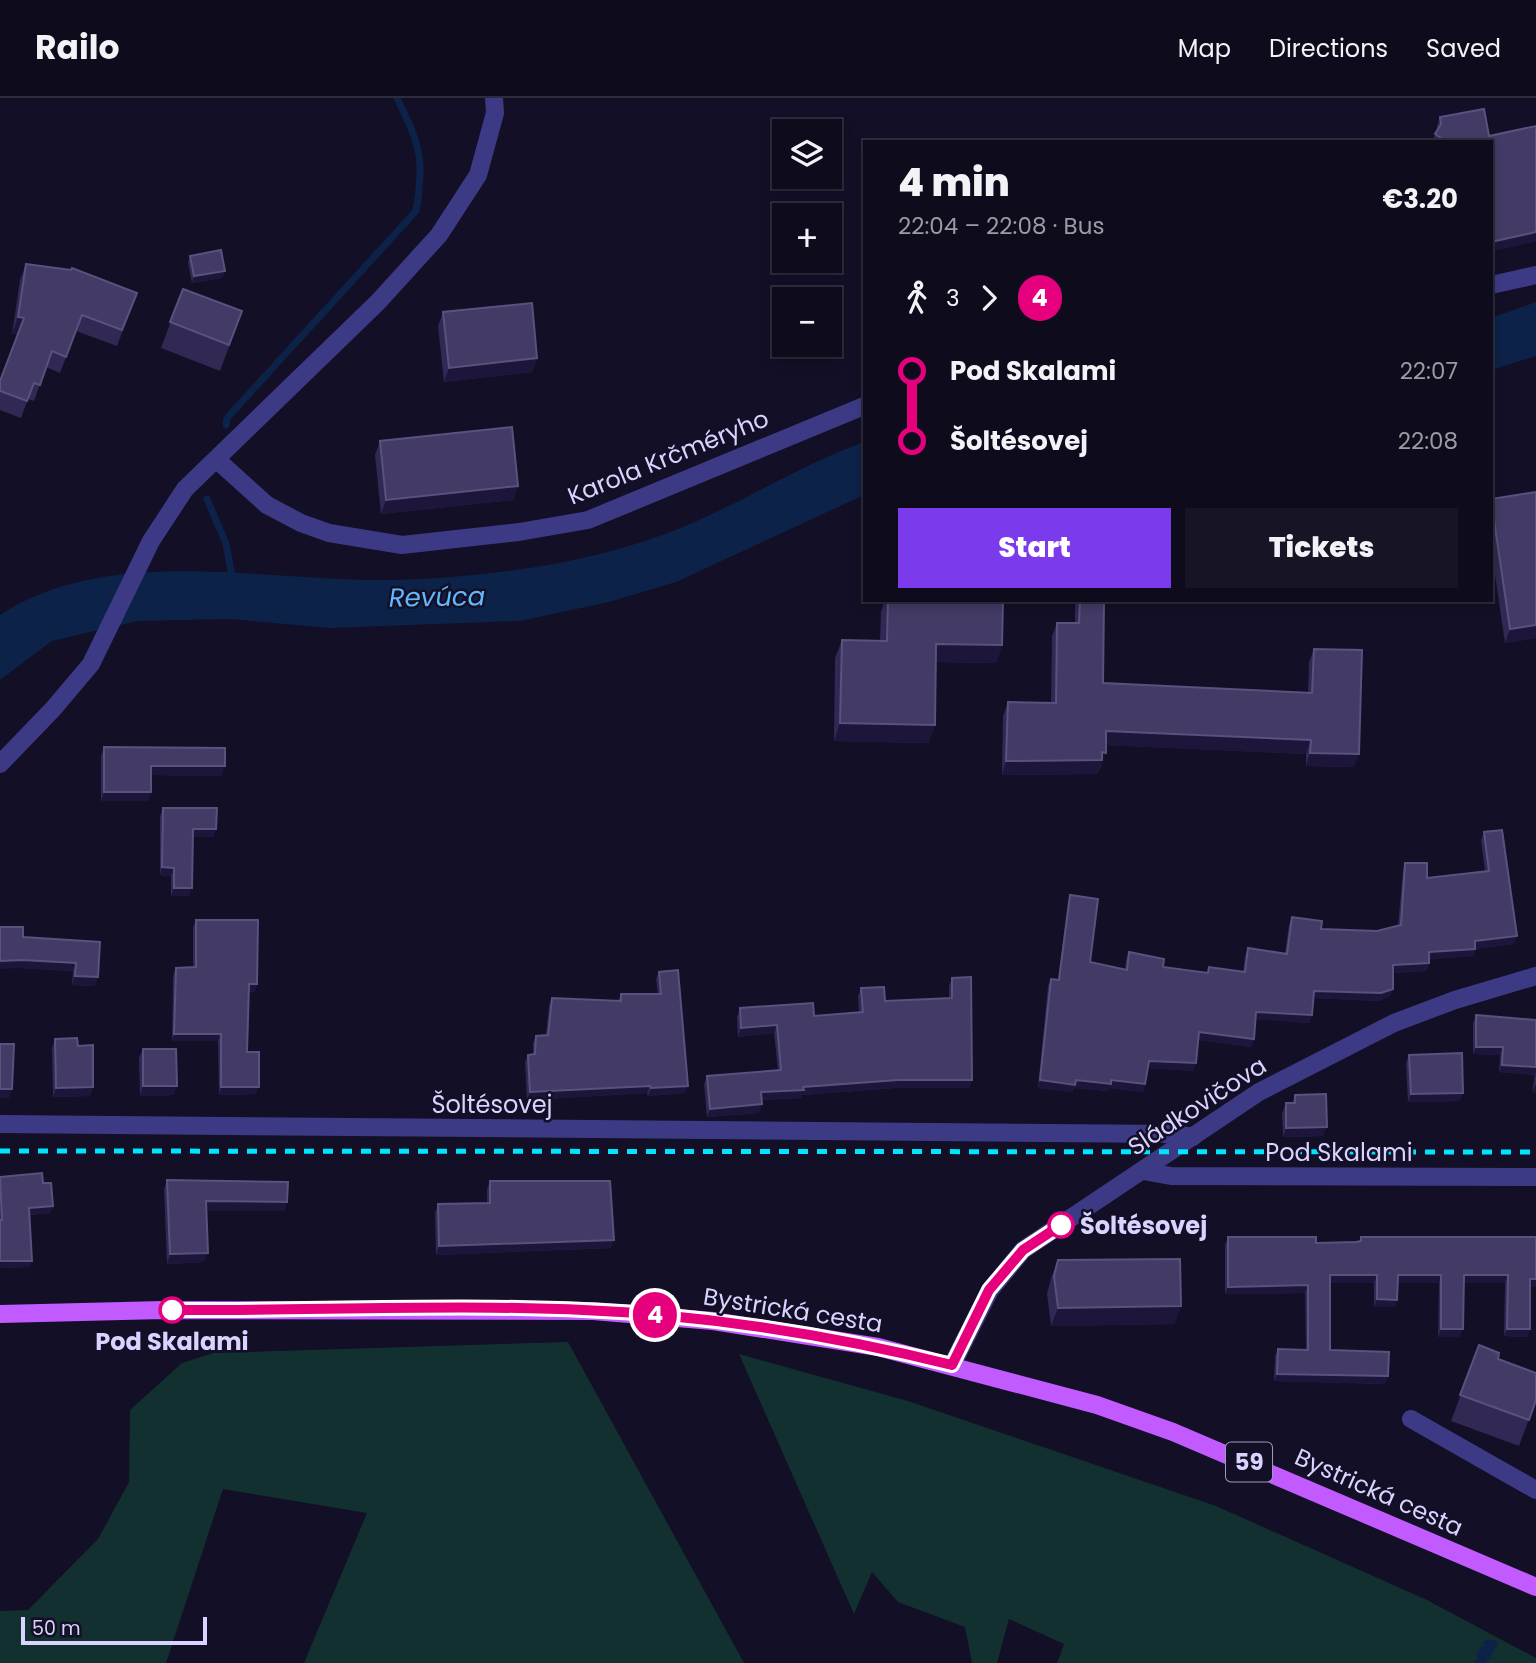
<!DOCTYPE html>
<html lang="en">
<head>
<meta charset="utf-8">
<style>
	:root { --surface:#0e0b1c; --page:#171425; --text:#f1f3f6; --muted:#9b9ba3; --line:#2e2b3b; --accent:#7c3aed }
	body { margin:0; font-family:Poppins,sans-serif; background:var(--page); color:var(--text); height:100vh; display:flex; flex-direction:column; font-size:26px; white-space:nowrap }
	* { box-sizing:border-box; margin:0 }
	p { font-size:23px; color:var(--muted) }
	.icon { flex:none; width:38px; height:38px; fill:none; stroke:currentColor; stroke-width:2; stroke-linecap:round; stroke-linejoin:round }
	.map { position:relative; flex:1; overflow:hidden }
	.sheet { position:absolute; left:863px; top:42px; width:630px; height:462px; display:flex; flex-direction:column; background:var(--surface); border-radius:0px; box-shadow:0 4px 10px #0003,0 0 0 2px var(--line) }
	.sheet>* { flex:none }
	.badge { padding:0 14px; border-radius:23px; font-size:24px; line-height:46px }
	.tools { position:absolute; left:772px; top:21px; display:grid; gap:14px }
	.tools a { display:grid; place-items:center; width:70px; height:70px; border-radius:0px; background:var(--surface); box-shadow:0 4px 10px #0003,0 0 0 2px var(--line); font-size:35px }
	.scale { position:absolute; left:21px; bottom:18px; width:186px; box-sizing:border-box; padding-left:7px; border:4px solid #d9d4ff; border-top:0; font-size:19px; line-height:24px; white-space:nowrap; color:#d9d4ff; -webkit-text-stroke:5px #130f26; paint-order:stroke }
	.map>.badge { position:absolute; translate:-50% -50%; box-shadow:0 0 0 4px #fff }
	.legs { display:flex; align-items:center; gap:10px; height:77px; padding:0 35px; font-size:23px }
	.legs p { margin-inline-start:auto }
	.headline { display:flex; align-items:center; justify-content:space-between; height:119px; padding:0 35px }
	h1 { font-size:38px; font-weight:800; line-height:52px }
	.button { display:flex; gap:14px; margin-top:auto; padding:14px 35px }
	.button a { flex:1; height:80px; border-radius:0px; background:var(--accent); color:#fff; font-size:28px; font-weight:800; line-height:80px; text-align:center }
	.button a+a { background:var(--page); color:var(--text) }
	ul { padding:0 35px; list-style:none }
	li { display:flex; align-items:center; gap:24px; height:70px; font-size:26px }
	li i { display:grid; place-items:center; width:10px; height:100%; margin:0 9px; background:currentColor }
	li i::after { content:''; width:18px; height:18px; margin:-9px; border:5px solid; border-radius:50%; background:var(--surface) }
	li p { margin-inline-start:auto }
	li:first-child i { background:linear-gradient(#0000 50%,currentColor 0) }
	li:last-child i { background:linear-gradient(currentColor 50%,#0000 0) }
	header { display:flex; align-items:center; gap:42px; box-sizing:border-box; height:98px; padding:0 35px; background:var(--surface); border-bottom:2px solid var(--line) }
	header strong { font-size:33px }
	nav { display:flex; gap:38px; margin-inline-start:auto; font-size:24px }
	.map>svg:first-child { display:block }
	.green { fill:#12302f }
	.water { fill:#0c2248 }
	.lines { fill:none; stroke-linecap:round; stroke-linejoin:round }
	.stream { stroke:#0c2248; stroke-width:7 }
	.minor { stroke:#3d3a85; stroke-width:18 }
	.major { stroke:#c25bff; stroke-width:18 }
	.rail { stroke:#00e5ff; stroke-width:5; stroke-dasharray:10 9; stroke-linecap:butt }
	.wall { fill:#312854 }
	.shaded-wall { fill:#1d163a }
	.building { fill:#433a66; stroke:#5a527e; stroke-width:2 }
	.line-1-casing { stroke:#fff; stroke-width:16 }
	.line-1 { stroke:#e6007e; stroke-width:10 }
	.stop-1-dot { fill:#fff; stroke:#e6007e; stroke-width:3.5 }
	.labels { text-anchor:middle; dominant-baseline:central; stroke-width:5; stroke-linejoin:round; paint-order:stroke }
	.shield { fill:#130f26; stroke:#9e99be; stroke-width:2 }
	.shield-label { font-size:23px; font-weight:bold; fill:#d9d4ff }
	.street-label { font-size:24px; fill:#d9d4ff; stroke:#130f26 }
	.stop-label { font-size:24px; font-weight:bold; fill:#d9d4ff; stroke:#130f26; text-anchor:start }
	.water-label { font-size:26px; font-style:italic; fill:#62b6ff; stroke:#130f26 }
</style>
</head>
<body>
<header>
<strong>Railo</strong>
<nav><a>Map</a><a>Directions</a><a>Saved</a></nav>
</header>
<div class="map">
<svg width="1536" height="1565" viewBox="0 0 1536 1565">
	<rect width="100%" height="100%" fill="#130f26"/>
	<!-- green -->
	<g class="green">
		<polygon points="568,1244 744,1565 304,1565 367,1415 223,1391 166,1565 0,1565 0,1513 28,1512 98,1441 129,1384 130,1312 182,1265 213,1255"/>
		<polygon points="739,1256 908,1303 1216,1408 1427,1502 1536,1560 1536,1565 1057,1565 1064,1546 1009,1521 997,1565 972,1565 965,1529 898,1504 872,1474 854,1516"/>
	</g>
	<!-- water -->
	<g class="water">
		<polygon points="1536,204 1536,258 1491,272 1491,220"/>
		<path d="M864,344V397L676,484L609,504L520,523L330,530L230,521L137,523L52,543L0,582V517C104,448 256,481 374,482C434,482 495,476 554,466C590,459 627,450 662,437C732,412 794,369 864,344Z"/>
	</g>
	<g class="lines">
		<!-- stream -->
		<g class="stream">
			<path d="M226,327L227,320L416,113C425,61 420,47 397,0"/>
			<polyline points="207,401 226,446 233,483"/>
			<polyline points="1478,1565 1484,1565 1480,1557 1488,1558 1483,1552 1491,1552 1487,1545 1494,1546"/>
		</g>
		<!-- minor -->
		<g class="minor">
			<polyline points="1491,187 1536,177"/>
			<polyline points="216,361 267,407 301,425 329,435 402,447 519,434 588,422 864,308"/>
			<polyline points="0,666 53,611 91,566 151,443 185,391 378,204 439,137 478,77 495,15 494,0"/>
			<polyline points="0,1026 1174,1036 1193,1039"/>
			<polyline points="1143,1073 1171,1078 1536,1079"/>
			<polyline points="952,1267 990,1192 1023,1152 1259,994 1394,925 1455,902 1536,878"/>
			<polyline points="1411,1321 1536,1392"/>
		</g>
		<!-- major -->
		<polyline class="major" points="0,1216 163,1212 593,1213 713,1223 878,1249 1097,1307 1173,1334 1536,1489"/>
		<!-- rail -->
		<polyline class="rail" points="0,1053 1536,1054"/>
	</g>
	<!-- wall -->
	<g class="wall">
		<polygon points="1484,11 1489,38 1536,28 1536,143 1491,153 1491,44 1432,44 1437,32 1437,28 1440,19"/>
		<polygon points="190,158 225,173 222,180 192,185 188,165"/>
		<polygon points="26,166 137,195 117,248 76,233 60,275 46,269 34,303 28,301 21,320 0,312 0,283 18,236 12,236 20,182"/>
		<polygon points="183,191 242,213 220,273 161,250"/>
		<polygon points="443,214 537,260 532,274 444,284 438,228"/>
		<polygon points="380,343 518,388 513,402 381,416 375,357"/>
		<polygon points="1491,402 1536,540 1505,545 1491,450"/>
		<polygon points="885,502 1003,502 1002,547 996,565 936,564 935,627 928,645 834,643 835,560 842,542 880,543 881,513"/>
		<polygon points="1075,502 1104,502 1103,585 1308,595 1309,564 1314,551 1354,669 1306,668 1306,656 1106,647 1101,668 1097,676 1002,677 1003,618 1008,604 1051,605 1052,538 1057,525 1075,525"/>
		<polygon points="104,649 221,678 151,677 148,703 101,703 101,658"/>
		<polygon points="163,710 216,731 213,739 193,739 189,798 171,798 171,778 160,777 160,718"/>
		<polygon points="1484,734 1514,846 1475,851 1473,858 1429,861 1429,865 1426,873 1393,875 1393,891 1390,898 1379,903 1313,900 1312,917 1309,925 1256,921 1254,941 1251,949 1199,942 1196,965 1193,973 1148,970 1145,986 1143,994 1109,990 1108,993 1074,990 1072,994 1038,990 1048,888 1051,881 1058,881 1068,805 1070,797 1090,864 1125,872 1126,862 1129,854 1163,869 1207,875 1209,869 1243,874 1245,858 1248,850 1285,855 1289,827 1292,819 1321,831 1377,833 1398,827 1403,773 1405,765 1427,780 1485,773 1481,742"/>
		<polygon points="196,822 255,894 249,894 247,954 256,996 219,997 218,943 172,943 173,878 176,870 193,869 193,829"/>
		<polygon points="23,839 100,844 95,888 72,887 73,873 20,870"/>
		<polygon points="659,874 685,995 648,998 647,995 527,1002 525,964 528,957 533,956 533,945 536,938 546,937 549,908 552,900 618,903 621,896 658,896 656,881"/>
		<polygon points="952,880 972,982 969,990 895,990 802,997 801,1000 762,1002 759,1015 707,1019 704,986 707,978 778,972 774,935 738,939 737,919 740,910 814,918 859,914 858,898 861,890 885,903 949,900 949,888"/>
		<polygon points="1476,917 1536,922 1536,995 1532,994 1535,977 1499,974 1500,957 1473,956 1473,925"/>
		<polygon points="55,941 78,948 93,989 90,998 53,999 52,950"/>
		<polygon points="143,951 174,997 140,998 139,960"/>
		<polygon points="1409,957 1460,1003 1408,1004 1406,965"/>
		<polygon points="1295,997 1323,1038 1283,1039 1282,1015 1286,1005 1292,1005"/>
		<polygon points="0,1079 43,1085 53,1108 50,1115 29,1117 32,1163 29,1169 0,1170"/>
		<polygon points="167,1082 287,1104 284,1113 206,1113 204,1164 167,1166 164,1091"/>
		<polygon points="490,1083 611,1150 436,1157 435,1115 438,1106 487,1105 487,1091"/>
		<polygon points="1228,1139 1316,1145 1360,1143 1361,1139 1536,1139 1536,1189 1530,1189 1530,1231 1527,1239 1504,1238 1505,1185 1464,1185 1460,1239 1438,1239 1439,1185 1398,1185 1395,1209 1374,1209 1374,1185 1330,1185 1330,1252 1385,1286 1274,1283 1275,1258 1278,1251 1306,1252 1305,1195 1225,1196 1225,1147"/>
		<polygon points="1058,1162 1181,1208 1174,1226 1051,1228 1047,1196 1051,1180"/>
		<polygon points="1479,1247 1536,1302 1519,1348 1451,1323"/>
	</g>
	<!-- shaded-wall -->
	<g class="shaded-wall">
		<polygon points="1536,134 1536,143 1491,153 1491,144"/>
		<polygon points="225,173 222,180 192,185 194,178"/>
		<polygon points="18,219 24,220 18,237 12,236"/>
		<polygon points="537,260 532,274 444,284 449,270"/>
		<polygon points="518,388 513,402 381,416 386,402"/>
		<polygon points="1536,527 1536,540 1505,545 1510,531"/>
		<polygon points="936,546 1002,547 996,565 930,564"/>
		<polygon points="840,625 935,627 928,645 834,643"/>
		<polygon points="1106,633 1311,642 1306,656 1101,647"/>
		<polygon points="1102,654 1106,655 1097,676 1002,677 1006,663"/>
		<polygon points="1310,655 1359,656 1354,669 1306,668"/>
		<polygon points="151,668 225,668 221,678 148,677"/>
		<polygon points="104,694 151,694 148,703 101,703"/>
		<polygon points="193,731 216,731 213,739 190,739"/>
		<polygon points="162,769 174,770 171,778 160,777"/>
		<polygon points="174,790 192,790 189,798 171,798"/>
		<polygon points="1517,838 1514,846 1475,851 1473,858 1426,862 1429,854 1475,843"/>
		<polygon points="23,862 76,865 73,873 20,870 0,871 0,863"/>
		<polygon points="1429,865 1426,873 1390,875 1393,867"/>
		<polygon points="75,878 98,879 95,888 72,887"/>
		<polygon points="249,886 257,886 255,894 246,894"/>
		<polygon points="1393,891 1390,898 1379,903 1311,900 1314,893"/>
		<polygon points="1256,914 1312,917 1309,925 1254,921"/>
		<polygon points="777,927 774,935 738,939 741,930"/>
		<polygon points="1199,934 1254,941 1251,949 1196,942"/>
		<polygon points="174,936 221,936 218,943 172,943"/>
		<polygon points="1476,949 1503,949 1500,957 1473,956"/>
		<polygon points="1149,963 1196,965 1193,973 1146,970"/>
		<polygon points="1502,967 1536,969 1536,973 1535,977 1499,974"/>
		<polygon points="898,982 972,982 969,990 895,990 802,997 801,1000 758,1002 761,994 803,989"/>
		<polygon points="1040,982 1111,982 1145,986 1143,994 1109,990 1108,993 1074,990 1072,994 1038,990"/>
		<polygon points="1535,987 1536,987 1536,995 1532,994"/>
		<polygon points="143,988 177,988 174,997 140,998"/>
		<polygon points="650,988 647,995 527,1002 530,994"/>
		<polygon points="688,988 685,995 648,998 651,990"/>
		<polygon points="93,989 90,998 53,999 56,990"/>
		<polygon points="221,989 259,989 256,996 219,997"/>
		<polygon points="0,991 12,991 9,1000 0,1000"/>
		<polygon points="1463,995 1460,1003 1408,1004 1411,996"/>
		<polygon points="762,1006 759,1015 707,1019 710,1011"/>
		<polygon points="1327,1029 1323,1038 1283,1039 1286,1030"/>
		<polygon points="206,1103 287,1104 284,1113 202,1113"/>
		<polygon points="53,1108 50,1115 26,1117 29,1110"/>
		<polygon points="614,1142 611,1150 436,1157 439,1148"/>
		<polygon points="208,1155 204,1164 167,1166 170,1156"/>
		<polygon points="0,1163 32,1163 29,1169 0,1170"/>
		<polygon points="1330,1177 1377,1177 1374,1185 1327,1185"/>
		<polygon points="1398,1177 1441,1177 1439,1185 1395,1185"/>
		<polygon points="1464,1177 1508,1177 1505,1185 1461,1185"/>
		<polygon points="1530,1181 1536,1181 1536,1189 1528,1189"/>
		<polygon points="1308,1187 1305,1195 1225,1196 1228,1189"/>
		<polygon points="1377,1201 1397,1202 1395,1209 1374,1209"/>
		<polygon points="1181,1208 1174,1226 1051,1228 1058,1210"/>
		<polygon points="1441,1231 1463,1231 1460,1239 1438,1239"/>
		<polygon points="1507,1231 1530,1231 1527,1239 1504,1238"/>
		<polygon points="1277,1276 1388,1278 1385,1286 1274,1283"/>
	</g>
	<!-- building -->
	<g class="building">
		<polygon points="1484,11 1489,38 1536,28 1536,134 1491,144 1491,44 1444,44 1444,42 1435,36 1441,26 1440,19"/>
		<polygon points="221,152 225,173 194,178 190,158"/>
		<polygon points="26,166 71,172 72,170 137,195 122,232 82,217 66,259 52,253 40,287 34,285 27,303 0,293 0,283 24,220 18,219"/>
		<polygon points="183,191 242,213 229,247 170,224"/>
		<polygon points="532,205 537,260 449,270 443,214"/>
		<polygon points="512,329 518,388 386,402 380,343"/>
		<polygon points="1536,394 1536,527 1510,531 1491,401"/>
		<polygon points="888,502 1003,502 1002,547 936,546 935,627 840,625 842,542 887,543"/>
		<polygon points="1080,502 1104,502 1103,585 1312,595 1314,551 1362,552 1359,656 1310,655 1311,642 1106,633 1106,655 1102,654 1102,662 1006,663 1008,604 1056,605 1057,525 1079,525"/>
		<polygon points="104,649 225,650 225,668 151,668 151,694 104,694"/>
		<polygon points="163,710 217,710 216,731 193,731 192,790 174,790 174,770 162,769"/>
		<polygon points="1502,732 1517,838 1475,843 1475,851 1429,854 1429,865 1393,867 1393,891 1381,895 1314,893 1312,917 1256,914 1254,941 1199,934 1196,965 1149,963 1145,986 1111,982 1111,986 1076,982 1075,987 1040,982 1051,881 1059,882 1070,797 1098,801 1090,864 1127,872 1129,854 1164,861 1163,869 1208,875 1209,869 1245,874 1248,850 1287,856 1292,819 1322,823 1321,831 1377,833 1401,827 1405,765 1427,765 1427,780 1489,773 1484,734"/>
		<polygon points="196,822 258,822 257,886 249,886 247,954 259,954 259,989 221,989 221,936 174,936 176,870 196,869"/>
		<polygon points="0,829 23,829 23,839 100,844 98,879 75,878 76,865 23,862 0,863"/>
		<polygon points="678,872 688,988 651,990 650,988 530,994 528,957 535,956 536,938 548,937 552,900 621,903 621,896 661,896 659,874"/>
		<polygon points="971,879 972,982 898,982 803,989 804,992 761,994 762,1006 710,1011 707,978 781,972 777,927 741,930 740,910 813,905 814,918 863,914 861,890 884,889 885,903 952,900 952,880"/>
		<polygon points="1476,917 1536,922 1536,969 1502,967 1503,949 1476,949"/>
		<polygon points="77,940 78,948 93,947 93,989 56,990 55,941"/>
		<polygon points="0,946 14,946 12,991 0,991"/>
		<polygon points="143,951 176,951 177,988 143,988"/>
		<polygon points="1462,955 1463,995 1411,996 1409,957"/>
		<polygon points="1326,996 1327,1029 1286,1030 1286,1005 1295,1005 1295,997"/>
		<polygon points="42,1075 43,1085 51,1085 53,1108 29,1110 32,1163 0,1163 0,1122 2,1122 0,1079"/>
		<polygon points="167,1082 288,1084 287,1104 206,1103 208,1155 170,1156"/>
		<polygon points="490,1083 610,1083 614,1142 439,1148 438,1106 490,1105"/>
		<polygon points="1228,1139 1316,1139 1316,1145 1356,1144 1361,1143 1361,1139 1536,1139 1536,1181 1530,1181 1530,1231 1507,1231 1508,1177 1464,1177 1463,1231 1441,1231 1441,1177 1398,1177 1397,1202 1377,1201 1377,1177 1330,1177 1330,1252 1389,1254 1388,1278 1277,1276 1278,1251 1308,1252 1308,1187 1228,1189"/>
		<polygon points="1180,1161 1181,1208 1058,1210 1054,1178 1058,1162"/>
		<polygon points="1479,1247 1499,1255 1498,1261 1536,1275 1536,1302 1529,1322 1460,1297"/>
	</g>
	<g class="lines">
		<defs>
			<path id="line-1" d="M172,1212C334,1213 498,1203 660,1217C758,1226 856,1243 952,1267L989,1192L1023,1152L1061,1127"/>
		</defs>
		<!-- line-1 casing -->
		<use href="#line-1" class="line-1-casing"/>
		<!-- line-1 -->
		<use href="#line-1" class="line-1"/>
	</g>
	<!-- markers -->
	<g class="stop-1-dot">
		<circle cx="1061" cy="1127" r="12"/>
		<circle cx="172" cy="1212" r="12"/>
	</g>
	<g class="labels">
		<!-- shield labels -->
		<rect class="shield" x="1226" y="1344.5" width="46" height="39" rx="5"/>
		<g class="shield-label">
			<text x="1249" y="1364">59</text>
		</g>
		<!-- street labels -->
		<g class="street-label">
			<text transform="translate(668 359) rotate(-22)">Karola Krčméryho</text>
			<text x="492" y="1006">Šoltésovej</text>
			<text transform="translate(1197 1008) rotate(-33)">Sládkovičova</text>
			<text x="1339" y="1054">Pod Skalami</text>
			<text transform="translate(793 1212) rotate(9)">Bystrická cesta</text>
			<text transform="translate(1379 1394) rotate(24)">Bystrická cesta</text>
		</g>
		<!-- stop labels -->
		<g class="stop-label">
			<text x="1080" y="1127">Šoltésovej</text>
			<text x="172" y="1243" text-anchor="middle">Pod Skalami</text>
		</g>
		<!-- water labels -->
		<g class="water-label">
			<text transform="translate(437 499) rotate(-1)">Revúca</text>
		</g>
	</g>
</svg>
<div class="tools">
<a><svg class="icon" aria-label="layers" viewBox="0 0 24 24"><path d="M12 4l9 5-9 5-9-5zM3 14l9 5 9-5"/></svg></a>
<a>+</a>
<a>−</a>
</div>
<div class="scale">50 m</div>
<b class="badge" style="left:655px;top:1217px;background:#e6007e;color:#fff">4</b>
<section class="sheet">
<div class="headline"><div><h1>4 min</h1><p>22:04 – 22:08 · Bus</p></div><b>€3.20</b></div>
<div class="legs"><svg class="icon" aria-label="walk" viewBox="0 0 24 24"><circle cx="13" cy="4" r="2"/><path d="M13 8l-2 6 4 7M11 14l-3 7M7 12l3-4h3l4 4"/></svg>3<svg class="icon" aria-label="forward" viewBox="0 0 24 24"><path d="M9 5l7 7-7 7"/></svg><b class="badge" style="background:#e6007e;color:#fff">4</b></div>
<ul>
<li><i style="color:#e6007e"></i><b>Pod Skalami</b><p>22:07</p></li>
<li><i style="color:#e6007e"></i><b>Šoltésovej</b><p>22:08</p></li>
</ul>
<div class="button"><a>Start</a><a>Tickets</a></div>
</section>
</div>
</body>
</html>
